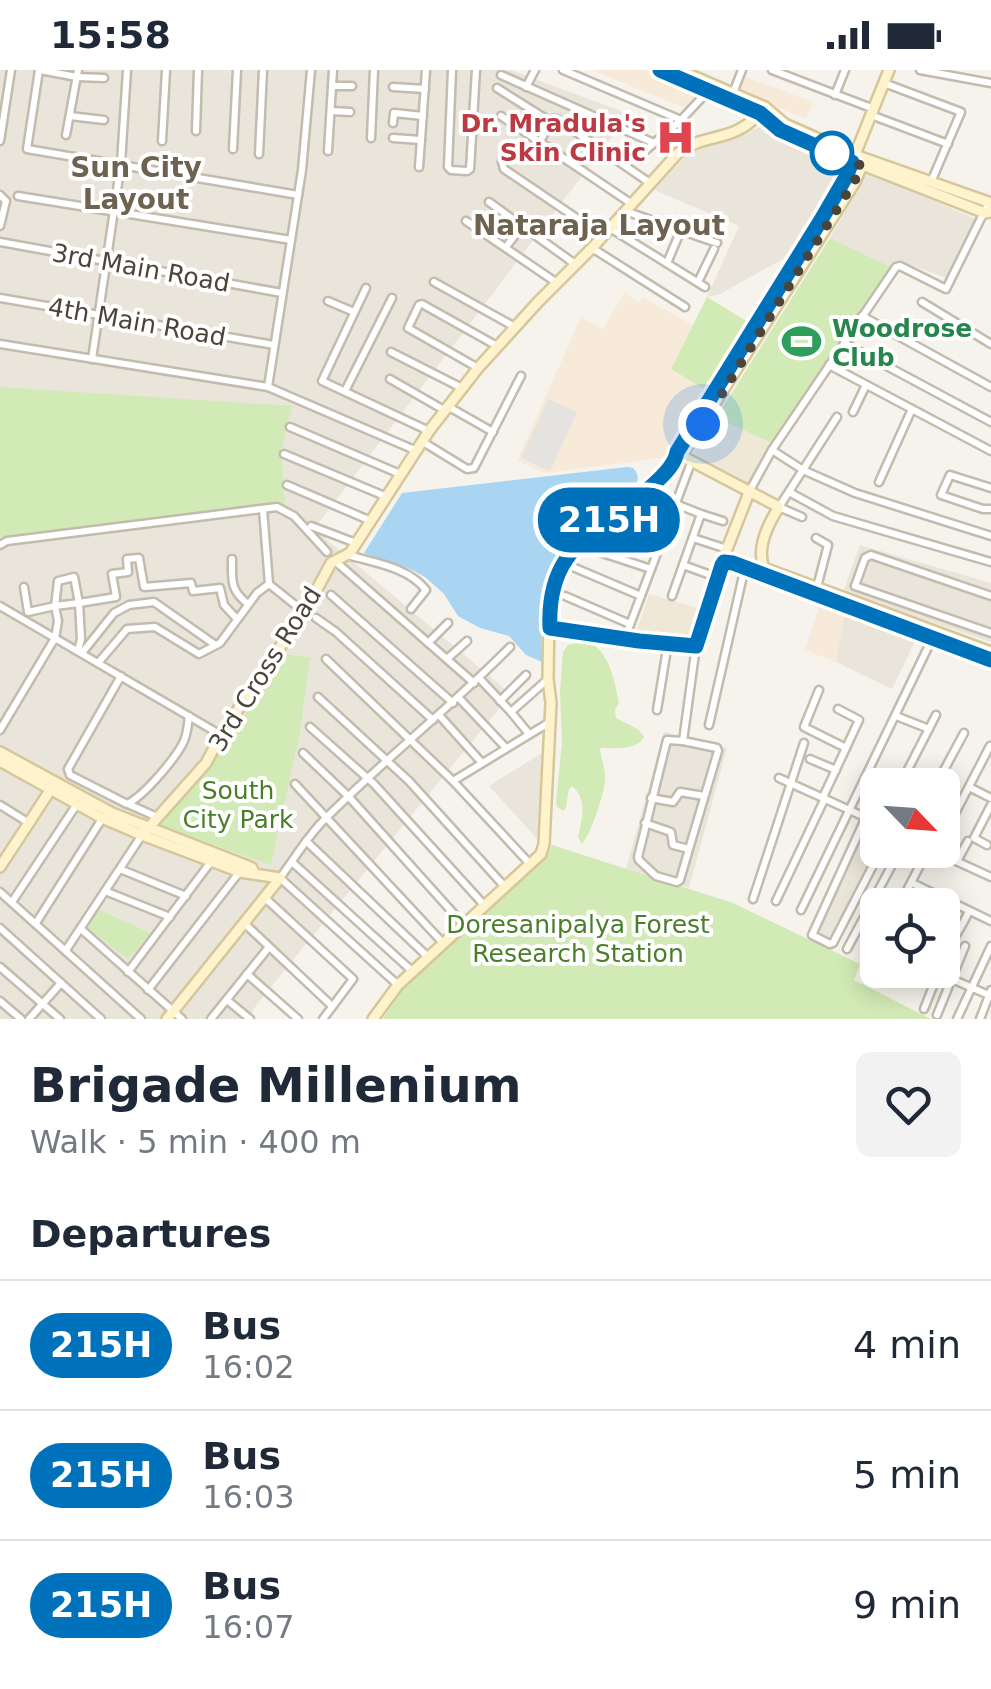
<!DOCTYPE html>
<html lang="en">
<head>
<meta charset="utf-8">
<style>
	:root { --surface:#fff; --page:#f2f2f3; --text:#1f2937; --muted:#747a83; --line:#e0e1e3 }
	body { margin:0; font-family:"DejaVu Sans",sans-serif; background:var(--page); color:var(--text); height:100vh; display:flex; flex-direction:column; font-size:38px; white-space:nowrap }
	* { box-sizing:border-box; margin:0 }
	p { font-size:32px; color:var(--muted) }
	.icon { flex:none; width:55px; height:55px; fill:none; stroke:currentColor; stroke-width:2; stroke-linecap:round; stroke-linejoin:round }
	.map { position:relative; height:949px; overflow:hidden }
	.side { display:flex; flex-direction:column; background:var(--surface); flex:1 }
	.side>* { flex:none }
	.badge { padding:0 20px; border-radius:32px; font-size:35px; line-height:65px }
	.needle { width:65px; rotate:115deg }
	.buttons { position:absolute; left:860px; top:698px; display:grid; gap:20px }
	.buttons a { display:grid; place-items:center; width:100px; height:100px; border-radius:15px; background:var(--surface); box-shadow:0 5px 25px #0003; font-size:50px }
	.you { position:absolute; width:50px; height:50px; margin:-25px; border:8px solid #fff; border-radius:50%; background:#1a73e8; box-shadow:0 0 0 15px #1a73e833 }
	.map>.badge { position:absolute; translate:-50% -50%; box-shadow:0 0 0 5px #fff }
	h2 { padding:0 30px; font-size:38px; line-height:90px }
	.round { display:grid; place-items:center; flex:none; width:105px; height:105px; border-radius:15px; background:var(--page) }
	.overview { display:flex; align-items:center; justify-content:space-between; height:170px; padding:0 30px }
	h1 { font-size:48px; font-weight:600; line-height:75px }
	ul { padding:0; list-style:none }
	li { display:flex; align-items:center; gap:30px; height:130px; padding:0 30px; border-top:2px solid var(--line) }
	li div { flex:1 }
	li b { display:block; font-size:38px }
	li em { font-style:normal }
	li .badge { min-width:110px; font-weight:700; text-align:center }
	.status { display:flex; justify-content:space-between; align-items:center; height:70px; padding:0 50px; background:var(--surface); direction:ltr }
	.status svg { height:28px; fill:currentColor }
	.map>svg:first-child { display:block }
	.residential { fill:#eae5da }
	.commercial { fill:#f7ead8 }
	.education { fill:#efe8d6 }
	.green { fill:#d2eab5 }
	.parking { fill:#e5e3e0 }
	.water { fill:#a9d4f2 }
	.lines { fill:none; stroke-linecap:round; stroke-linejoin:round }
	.street-casing { stroke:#c2bbae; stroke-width:11 }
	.secondary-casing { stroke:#d6c79b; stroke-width:14 }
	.street { stroke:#fff; stroke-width:6 }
	.secondary { stroke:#fff3cd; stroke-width:9 }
	.line-casing { stroke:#fff; stroke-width:22 }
	.line { stroke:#0072bc; stroke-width:15 }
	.walk { stroke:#4b4439; stroke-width:10; stroke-dasharray:0 18 }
	.stop-dot { fill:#fff; stroke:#0072bc; stroke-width:5 }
	.labels { text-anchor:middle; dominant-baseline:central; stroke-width:8; stroke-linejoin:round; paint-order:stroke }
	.health-label { font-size:25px; font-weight:bold; fill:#be3a42; stroke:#fff; text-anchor:end }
	.street-label { font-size:25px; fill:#4b4439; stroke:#fff }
	.leisure-label { font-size:25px; font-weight:bold; fill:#27864d; stroke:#fff; text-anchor:start }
	.park-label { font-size:25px; fill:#4a7f2a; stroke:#fff }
	.neighbourhood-label { font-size:28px; font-weight:bold; fill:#6e6250; stroke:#fff }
</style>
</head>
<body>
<div class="status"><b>15:58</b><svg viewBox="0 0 49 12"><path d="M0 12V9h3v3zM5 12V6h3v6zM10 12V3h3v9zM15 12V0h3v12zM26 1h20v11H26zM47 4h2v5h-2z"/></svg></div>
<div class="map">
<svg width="991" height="949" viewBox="0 0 991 949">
	<rect width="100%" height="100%" fill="#f6f3ec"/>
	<!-- residential -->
	<g class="residential">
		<polygon points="0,0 511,0 629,44 314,459 511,624 257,934 248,949 0,949"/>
		<polygon points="763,56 843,92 844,102 794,183 720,224 707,227 739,156 654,120 688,84"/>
		<polygon points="867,104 873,104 980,151 950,209 902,192 891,197 830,168"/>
		<polygon points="860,475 991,513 991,572 843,522"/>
		<polygon points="845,540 917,567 892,619 836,592"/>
		<polygon points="664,662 727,678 689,818 626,799"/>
		<polygon points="545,681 541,773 489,716"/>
		<polygon points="868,752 877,756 878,780 882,780 832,881 811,870"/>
	</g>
	<!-- commercial -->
	<g class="commercial">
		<polygon points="592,0 647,0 704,24 687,39"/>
		<polygon points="743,6 813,32 806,49 737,21"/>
		<polygon points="624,223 639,232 642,227 693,255 671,299 709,322 668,390 662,388 545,403 517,391 581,247 603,259"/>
		<polygon points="821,531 845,540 836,592 805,580"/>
	</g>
	<!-- education -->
	<g class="education">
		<polygon points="716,348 772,373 748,414 690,389"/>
		<polygon points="649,524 705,540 695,569 691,572 635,566"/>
	</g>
	<!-- green -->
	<g class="green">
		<polygon points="830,168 891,197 772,373 716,348"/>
		<polygon points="707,227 751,254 709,322 671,299"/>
		<polygon points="0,317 292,336 281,381 285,436 276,432 0,467"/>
		<path d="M585,571C609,578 614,610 619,632L615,640L616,648L639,660L644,667C636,681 614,678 600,678C601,689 606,700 605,711C604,724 590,766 582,774L578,767C582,749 588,729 572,716L569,719L566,737L564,741L557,737L556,733L562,672L560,620L563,582L568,575Z"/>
		<polygon points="285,584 310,588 300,662 271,795 156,754 210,698"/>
		<polygon points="552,775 733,833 860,894 854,910 931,949 383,949 401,921 491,836 547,787"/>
		<polygon points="98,839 150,863 128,889 86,857"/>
	</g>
	<!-- parking -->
	<polygon class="parking" points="548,329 577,342 550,401 521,388"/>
	<!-- water -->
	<path class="water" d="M627,397L633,398C640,405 638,411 634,419L582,461L569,475L557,473L555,475L559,485L548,506L541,528L542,592L526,585L509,566L480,558L458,546L444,524L425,507L410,499L364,483L402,423Z"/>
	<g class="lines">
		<defs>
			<g id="street">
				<polyline points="39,0 27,79 298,125"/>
				<polyline points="40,0 77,7 104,8"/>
				<polyline points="452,0 448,97 451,100 467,101 470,99 476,0"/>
				<polyline points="563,0 681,50"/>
				<polyline points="772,0 874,39"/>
				<polyline points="920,0 991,13"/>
				<polyline points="501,5 654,73"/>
				<polyline points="884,13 961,42 931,112"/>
				<polyline points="332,16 352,16"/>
				<polyline points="393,17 425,19"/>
				<polyline points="526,17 535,0"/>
				<polyline points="497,18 551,52"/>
				<polyline points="733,23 742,0"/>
				<polyline points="835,25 845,0"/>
				<polyline points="331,41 350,42"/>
				<polyline points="871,45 948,74"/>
				<polyline points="70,46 104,50"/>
				<polyline points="501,46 632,134"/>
				<polyline points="393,53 394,43 423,46"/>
				<polyline points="196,61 198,0"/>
				<polyline points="66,65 78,0"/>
				<polyline points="371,68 374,0"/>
				<polyline points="393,68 421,70"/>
				<polyline points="0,71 11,0"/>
				<polyline points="162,71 166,0"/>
				<polyline points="540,71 553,49 557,49 650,113"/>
				<polyline points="511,76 502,92 504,99 603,166"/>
				<polyline points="233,79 237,0"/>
				<polyline points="646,80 681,50 709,20"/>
				<polyline points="328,81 333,0"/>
				<polyline points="259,84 263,0"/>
				<polyline points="419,97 426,0"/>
				<polyline points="0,125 6,131 0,156"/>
				<polyline points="18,126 291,170"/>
				<polyline points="489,132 575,194"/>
				<polyline points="625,141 717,173"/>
				<polyline points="466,151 557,213"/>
				<polyline points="610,158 705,217"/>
				<polyline points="0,172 282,223"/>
				<polyline points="506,177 522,156"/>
				<polyline points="592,178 685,237"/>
				<polyline points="667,193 678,167"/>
				<polyline points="434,212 515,257"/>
				<polyline points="698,212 714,179"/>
				<polyline points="366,218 322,311 429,361"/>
				<polyline points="0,228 274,275"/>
				<polyline points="328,231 354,242"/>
				<polyline points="922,232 991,274"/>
				<polyline points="862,246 991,317"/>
				<polyline points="844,273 991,352"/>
				<polyline points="0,274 268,317 417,381"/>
				<polyline points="391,282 462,318"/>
				<polyline points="92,289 121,93 127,0"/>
				<polyline points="829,295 991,381"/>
				<polyline points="478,298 408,258 419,235 422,234 497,276"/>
				<polyline points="390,309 444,340"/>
				<polyline points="268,317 302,100 311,0"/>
				<polyline points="345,321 392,228"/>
				<polyline points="449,337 493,362"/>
				<polyline points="853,342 866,315"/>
				<polyline points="290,357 400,404"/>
				<polyline points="423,372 467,399 474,398 521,306"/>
				<polyline points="772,380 803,400 855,423 991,466"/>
				<polyline points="284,384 387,427"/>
				<polyline points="879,412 912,339"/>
				<polyline points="287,415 371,451"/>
				<polyline points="991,418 950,405 941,425 983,439 991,439"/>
				<polyline points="750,420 772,380 896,197 900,196 946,219 989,132"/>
				<polyline points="789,422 833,446 991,492"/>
				<polyline points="658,425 676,432"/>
				<polyline points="263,439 269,514 304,542"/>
				<polyline points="701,444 723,451"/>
				<polyline points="802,447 779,437 837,347"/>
				<polyline points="311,456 356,473"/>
				<polyline points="615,458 660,474"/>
				<polyline points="693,468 727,479"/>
				<polyline points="816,468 828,475 817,517"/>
				<polyline points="0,475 7,471 277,437 294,446 327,482"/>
				<polyline points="587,478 651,499"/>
				<path d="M348,485C375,493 408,497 426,520L411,539"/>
				<path d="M232,489C232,511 230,520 248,534"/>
				<polyline points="335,491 474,613"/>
				<polyline points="683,495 716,507"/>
				<polyline points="575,498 641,526"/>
				<polyline points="855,516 865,488 871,485 991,526"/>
				<polyline points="855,516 991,563"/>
				<polyline points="24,517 28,542 55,536 58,511 74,507 79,533 116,527 112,504 128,502 127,489 139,488 144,517 191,513 193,521 220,518 224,535 237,549"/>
				<polyline points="331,525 453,633"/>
				<polyline points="565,526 630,554"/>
				<polyline points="672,526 701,444 676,434"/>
				<polyline points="0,536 221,665"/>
				<polyline points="316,548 336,562 433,650"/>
				<polyline points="625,568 691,393"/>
				<polyline points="428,573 448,553"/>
				<polyline points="82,583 114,543 129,535 154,532 214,574"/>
				<polyline points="326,589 453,711"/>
				<polyline points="447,589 467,571"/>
				<polyline points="98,593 127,559 155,557 199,584 220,573 257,523 269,514"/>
				<path d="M121,606L68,699L70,705L127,734C144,726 176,688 184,671C187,664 188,655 189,646"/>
				<polyline points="479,608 511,642 548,609"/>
				<polyline points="819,620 804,657 846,678 823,727"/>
				<polyline points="318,627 409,711 505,817"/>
				<polyline points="459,628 506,678"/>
				<polyline points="500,631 526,605"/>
				<polyline points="838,639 859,650 846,678"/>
				<polyline points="657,640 668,573"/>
				<polyline points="511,642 529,664"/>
				<polyline points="439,645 482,693"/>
				<polyline points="896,646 929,659"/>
				<polyline points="709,655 745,497"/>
				<polyline points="310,657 374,714 485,836"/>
				<polyline points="0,660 55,568 58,551 55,536 79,533 81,569 78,581"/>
				<polyline points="683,671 696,576"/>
				<polyline points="303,683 349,727 463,854"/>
				<polyline points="810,689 836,700"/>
				<polyline points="779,708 878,753"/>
				<polyline points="295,714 443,873"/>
				<polyline points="900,715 936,645"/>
				<polyline points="936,715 964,663"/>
				<polyline points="969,717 991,728"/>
				<polyline points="651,728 673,732 680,722 704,726"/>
				<polyline points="128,734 157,747"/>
				<polyline points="0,735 29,753"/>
				<polyline points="866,747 812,865 830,874 833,873 881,780"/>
				<polyline points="645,753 671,762 673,775 689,779 718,681 717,678 683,671 667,670 638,787 639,790 656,806 677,812 680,810 689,779"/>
				<polyline points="863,755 878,762"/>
				<polyline points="949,755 990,676"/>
				<polyline points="942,761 944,759"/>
				<polyline points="306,771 428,887"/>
				<polyline points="987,775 974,768 991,735"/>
				<polyline points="932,780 991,807"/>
				<polyline points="957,791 968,771"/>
				<polyline points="292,792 412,901"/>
				<polyline points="530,794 453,711 550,652"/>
				<polyline points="120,799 186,826"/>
				<polyline points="912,813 991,851"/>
				<polyline points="105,821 170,847"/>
				<polyline points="0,822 141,949"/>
				<polyline points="264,827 353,909 323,949"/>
				<polyline points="753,829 804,673"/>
				<polyline points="776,831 825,728"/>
				<polyline points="12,832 77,734"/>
				<polyline points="908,835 902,831 903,828 928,780"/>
				<polyline points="801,840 933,567"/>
				<polyline points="36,853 102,749"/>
				<polyline points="244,853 332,936"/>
				<polyline points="0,858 101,949"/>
				<polyline points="81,859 182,949"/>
				<polyline points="847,879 900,780"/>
				<polyline points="66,880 142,765"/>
				<path d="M942,891C950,873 961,859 969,841"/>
				<polyline points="0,897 60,949"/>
				<polyline points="128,902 213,789"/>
				<polyline points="938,903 991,926"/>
				<polyline points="247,904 298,949"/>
				<path d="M398,915L280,808C294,789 306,769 322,752C382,691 450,638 510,577"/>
				<polyline points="148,920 241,800"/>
				<polyline points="227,930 250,949"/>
				<polyline points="0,931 21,949"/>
				<polyline points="924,939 939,901"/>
				<polyline points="937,945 965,876"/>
				<polyline points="29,949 61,913"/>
				<polyline points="211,949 269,877"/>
				<polyline points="957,949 991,876"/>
				<polyline points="980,949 991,920"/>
			</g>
			<g id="secondary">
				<polyline points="660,0 760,43 780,60 832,83 985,143 991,142"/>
				<polyline points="679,0 765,37 785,54 855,85 991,133"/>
				<path d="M676,383L779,437C768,454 756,478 764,498L991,582"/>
				<polyline points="680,388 828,155 855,112 865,89"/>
				<polyline points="676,389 677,382 846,107 889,0"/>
				<polyline points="724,492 757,500 991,590"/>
				<polyline points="550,558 639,571 696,576 716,507 750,420"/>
				<polyline points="0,682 112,743 245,795 252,798 254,803"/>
				<polyline points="0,691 102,748 142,765 240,802 280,808 167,949"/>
				<path d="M142,765L206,693L221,665L309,534L331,493L350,483L429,361L478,298L538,232L592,178L678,83C709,60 734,76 765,37"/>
				<polyline points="0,797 53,716"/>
				<polyline points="373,949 398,915 541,784 544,774 551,633 548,609 549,540 554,510 572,482 587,466 643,425 663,405 676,389"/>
			</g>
		</defs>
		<!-- street casing -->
		<use href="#street" class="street-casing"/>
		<!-- secondary casing -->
		<use href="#secondary" class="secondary-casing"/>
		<!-- street -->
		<use href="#street" class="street"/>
		<!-- secondary -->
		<use href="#secondary" class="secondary"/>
	</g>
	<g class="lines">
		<defs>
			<path id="line" d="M660,0L760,43L780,60L852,92L846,107L821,150L677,382C675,394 665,404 655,413C603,463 546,471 550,558L639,571L696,576L722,495L724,492L733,493L991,590"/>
		</defs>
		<!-- line casing -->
		<use href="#line" class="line-casing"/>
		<!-- line -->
		<use href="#line" class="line"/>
		<!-- walk -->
		<polyline class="walk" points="703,354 854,112 862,96 832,83"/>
	</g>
	<!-- icons -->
	<defs>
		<symbol id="hospital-bare" viewBox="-9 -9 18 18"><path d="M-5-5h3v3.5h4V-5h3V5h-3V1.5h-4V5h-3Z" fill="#e0444e" stroke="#fff" stroke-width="2.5" paint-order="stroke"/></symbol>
		<symbol id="stadium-bare" viewBox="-9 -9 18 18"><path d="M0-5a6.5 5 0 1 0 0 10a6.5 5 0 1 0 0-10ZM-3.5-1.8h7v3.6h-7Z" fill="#2e9e5b" stroke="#fff" stroke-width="2.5" paint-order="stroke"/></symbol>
	</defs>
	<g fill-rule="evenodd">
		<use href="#hospital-bare" x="648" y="40" width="55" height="55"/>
		<use href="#stadium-bare" x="774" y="244" width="55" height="55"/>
	</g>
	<!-- markers -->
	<circle class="stop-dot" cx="832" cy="83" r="20"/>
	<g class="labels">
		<!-- health labels -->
		<g class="health-label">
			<text x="646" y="53">Dr. Mradula's<tspan x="646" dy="29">Skin Clinic</tspan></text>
		</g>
		<!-- street labels -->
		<g class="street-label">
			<text transform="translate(141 198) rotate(10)">3rd Main Road</text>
			<text transform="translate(137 252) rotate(10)">4th Main Road</text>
			<text transform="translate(265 599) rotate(-58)">3rd Cross Road</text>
		</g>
		<!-- leisure labels -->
		<g class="leisure-label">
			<text x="832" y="258">Woodrose<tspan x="832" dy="29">Club</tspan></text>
		</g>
		<!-- park labels -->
		<g class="park-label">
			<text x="238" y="720">South<tspan x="238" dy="29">City Park</tspan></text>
			<text x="578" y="854">Doresanipalya Forest<tspan x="578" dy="29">Research Station</tspan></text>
		</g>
		<!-- neighbourhood labels -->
		<g class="neighbourhood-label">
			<text x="136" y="97">Sun City<tspan x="136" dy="32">Layout</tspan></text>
			<text x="599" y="155">Nataraja Layout</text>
		</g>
	</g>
</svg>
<div class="buttons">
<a><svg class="needle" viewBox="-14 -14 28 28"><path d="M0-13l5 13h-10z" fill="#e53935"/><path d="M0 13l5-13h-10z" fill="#747a83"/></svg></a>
<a><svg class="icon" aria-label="locate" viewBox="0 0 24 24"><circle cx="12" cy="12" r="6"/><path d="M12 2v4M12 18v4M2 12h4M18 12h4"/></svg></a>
</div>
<div class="you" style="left:703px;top:354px"></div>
<b class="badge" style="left:609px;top:450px;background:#0072bc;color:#fff">215H</b>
</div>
<section class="side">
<div class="overview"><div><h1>Brigade Millenium</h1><p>Walk · 5 min · 400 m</p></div><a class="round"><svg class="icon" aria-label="heart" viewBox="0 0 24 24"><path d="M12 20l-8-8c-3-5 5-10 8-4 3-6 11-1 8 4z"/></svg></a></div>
<h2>Departures</h2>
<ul>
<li><span class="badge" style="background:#0072bc;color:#fff">215H</span><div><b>Bus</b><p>16:02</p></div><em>4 min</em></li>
<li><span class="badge" style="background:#0072bc;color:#fff">215H</span><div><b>Bus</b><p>16:03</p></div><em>5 min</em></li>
<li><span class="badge" style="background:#0072bc;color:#fff">215H</span><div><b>Bus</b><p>16:07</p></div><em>9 min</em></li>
</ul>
</section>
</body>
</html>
